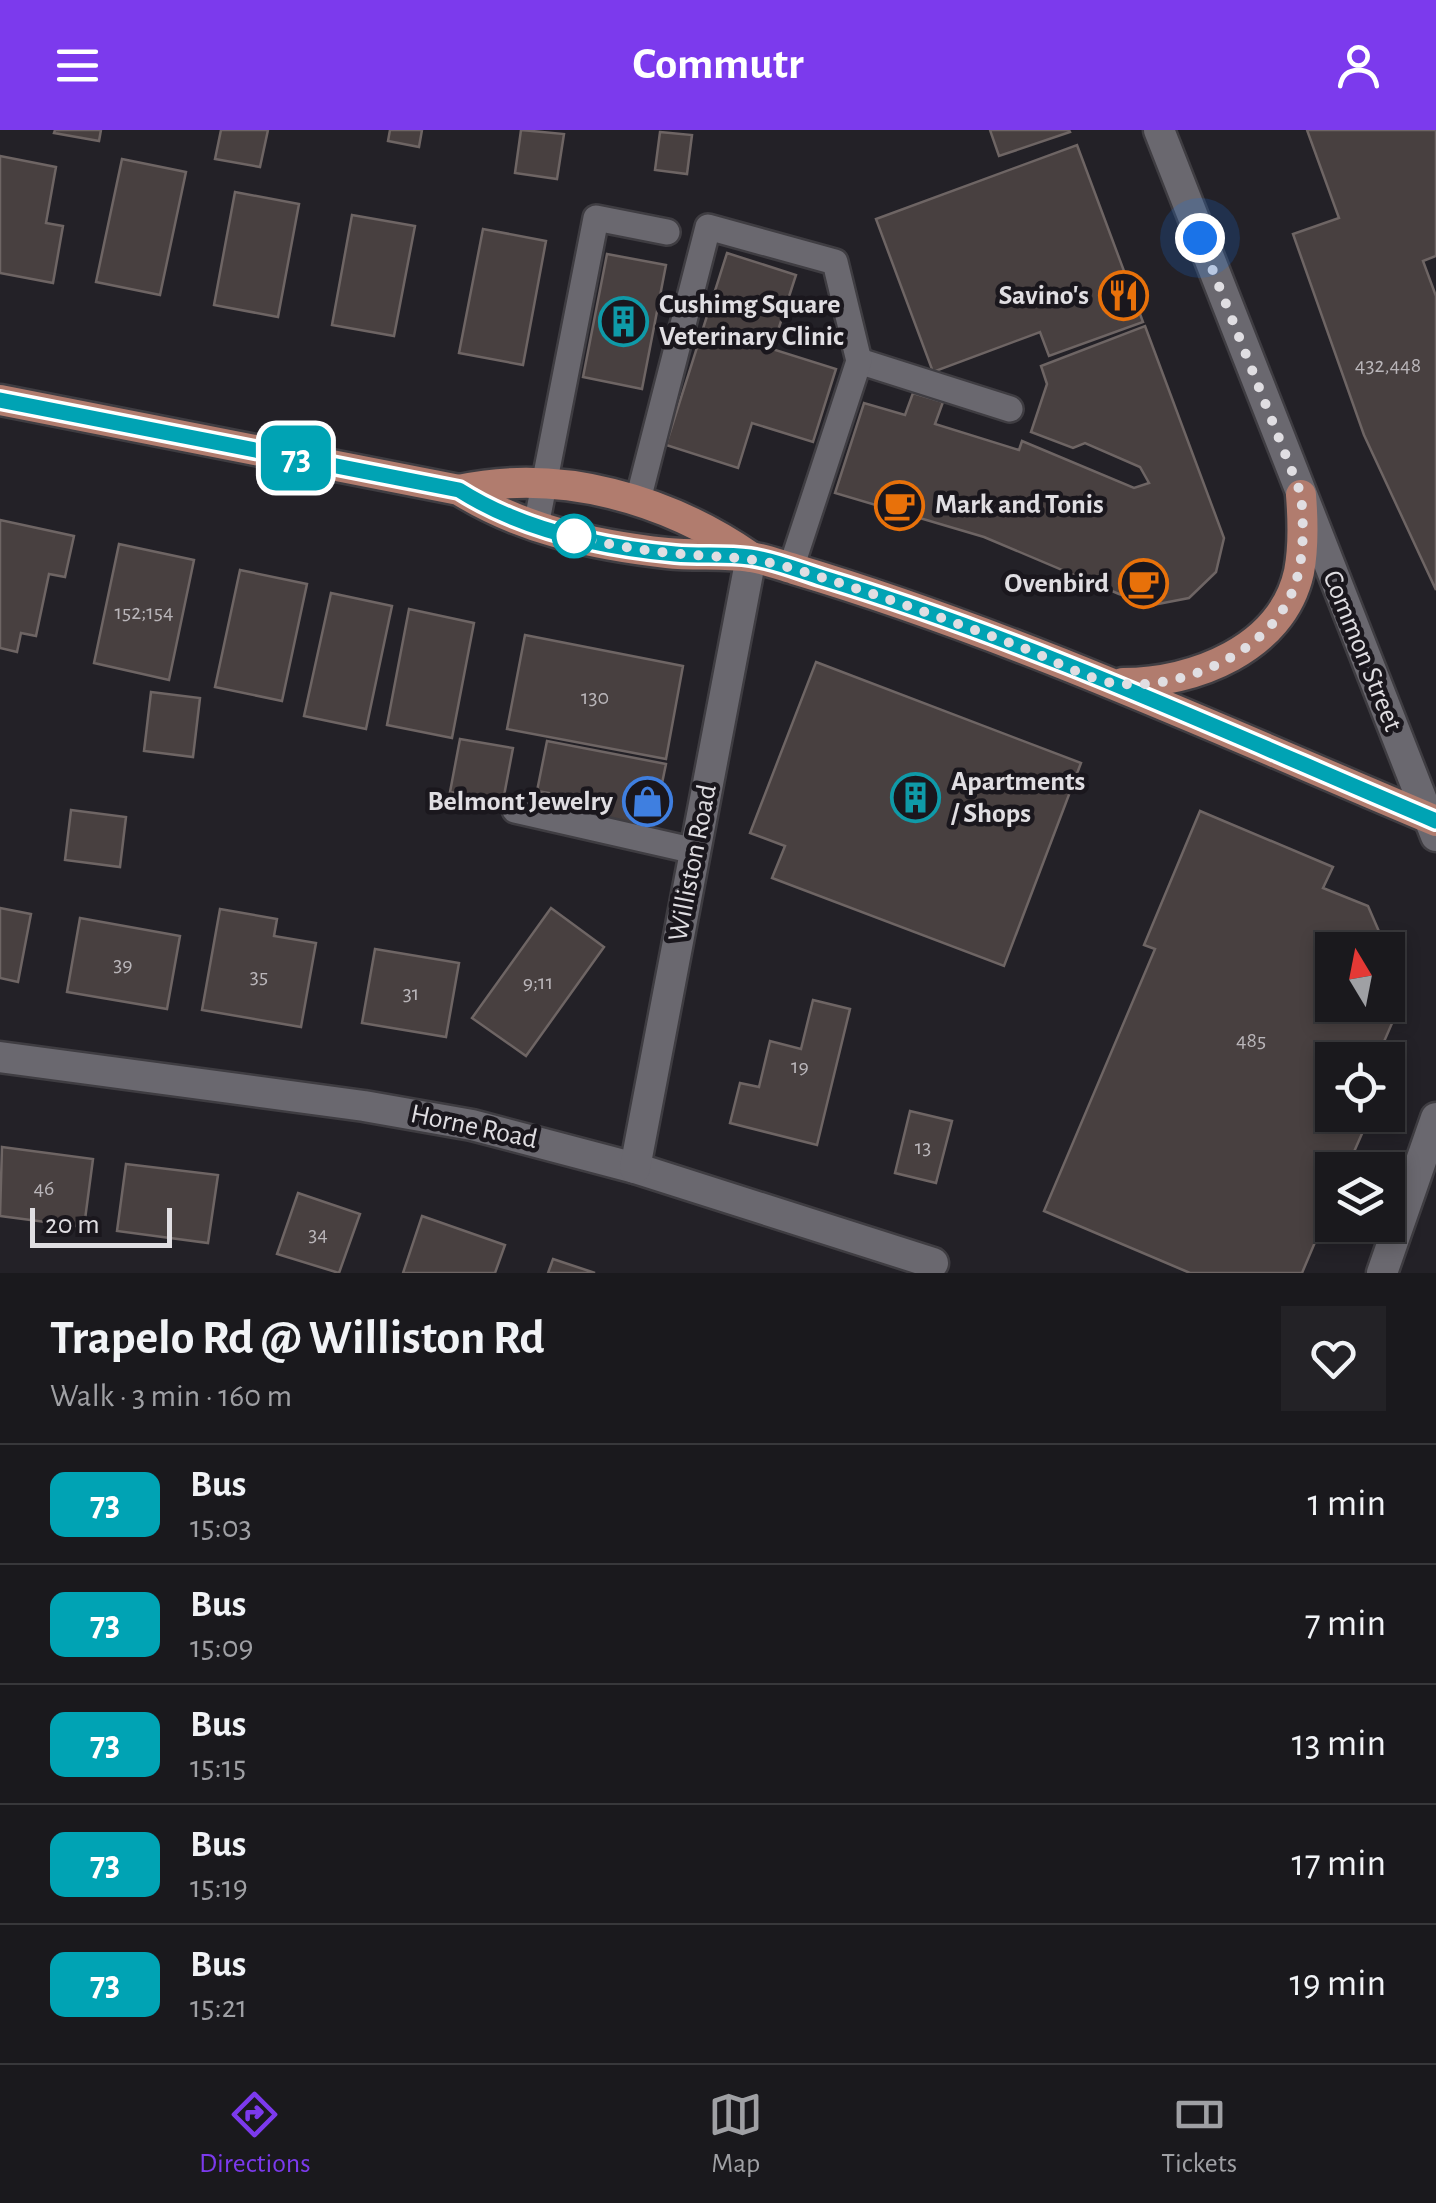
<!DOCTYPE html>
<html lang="en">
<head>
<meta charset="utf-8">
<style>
	:root { --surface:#1a191d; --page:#232226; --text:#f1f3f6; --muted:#9fa0a4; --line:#38383b; --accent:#7c3aed }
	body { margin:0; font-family:"Alegreya Sans",sans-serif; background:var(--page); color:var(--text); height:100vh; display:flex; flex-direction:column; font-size:38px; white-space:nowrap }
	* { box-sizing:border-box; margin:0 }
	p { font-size:32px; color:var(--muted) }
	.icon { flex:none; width:55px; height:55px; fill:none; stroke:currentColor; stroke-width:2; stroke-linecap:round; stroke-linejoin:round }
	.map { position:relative; height:1143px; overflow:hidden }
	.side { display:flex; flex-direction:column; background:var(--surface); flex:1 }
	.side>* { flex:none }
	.badge { padding:0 20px; border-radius:15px; font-size:35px; line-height:65px }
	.needle { width:65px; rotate:350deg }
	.buttons { position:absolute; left:1315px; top:802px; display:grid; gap:20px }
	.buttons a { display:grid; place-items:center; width:90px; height:90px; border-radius:0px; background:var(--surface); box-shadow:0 5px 15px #0003,0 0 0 2px var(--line); font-size:50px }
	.scale { position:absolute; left:30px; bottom:25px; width:142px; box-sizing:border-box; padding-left:10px; border:5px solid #e0dee2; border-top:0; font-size:28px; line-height:35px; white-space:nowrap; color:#e0dee2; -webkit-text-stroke:8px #1a171d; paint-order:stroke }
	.you { position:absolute; width:50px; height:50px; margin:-25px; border:8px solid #fff; border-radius:50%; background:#1a73e8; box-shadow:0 0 0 15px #1a73e833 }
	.map>.badge { position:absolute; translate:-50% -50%; box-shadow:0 0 0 5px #fff }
	.round { display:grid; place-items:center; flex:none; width:105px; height:105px; border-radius:0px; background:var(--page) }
	.summary { display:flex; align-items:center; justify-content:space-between; height:170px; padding:0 50px }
	h1 { font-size:48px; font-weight:700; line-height:75px }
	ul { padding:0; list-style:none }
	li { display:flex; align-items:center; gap:30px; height:120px; padding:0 50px; border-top:2px solid var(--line) }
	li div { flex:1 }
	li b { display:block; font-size:38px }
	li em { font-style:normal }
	li .badge { min-width:110px; font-weight:700; text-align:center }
	header { display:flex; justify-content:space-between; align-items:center; height:130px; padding:0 50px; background:var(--accent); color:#fff; font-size:45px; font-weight:700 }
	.menu { display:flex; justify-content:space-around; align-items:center; height:140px; border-top:2px solid var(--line); background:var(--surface); font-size:28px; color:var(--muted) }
	.menu a { display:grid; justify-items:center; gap:5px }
	.menu .current { color:var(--accent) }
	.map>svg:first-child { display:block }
	.building { fill:#484040; stroke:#6e6564; stroke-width:2.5 }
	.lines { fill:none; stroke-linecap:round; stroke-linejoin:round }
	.lane-casing { stroke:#3f3d42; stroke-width:30 }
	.street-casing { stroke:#3f3d42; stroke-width:35 }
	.secondary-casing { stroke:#3f3d42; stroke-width:35 }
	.primary-casing { stroke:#3f3d42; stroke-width:35 }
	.lane { stroke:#6a686f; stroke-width:25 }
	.street { stroke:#6a686f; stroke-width:30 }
	.secondary { stroke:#6a686f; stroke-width:30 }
	.primary { stroke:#b17c6e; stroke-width:30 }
	.line-casing { stroke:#fff; stroke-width:22 }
	.line { stroke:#00a3b4; stroke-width:15 }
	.walk { stroke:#e0dee2; stroke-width:10; stroke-dasharray:0 18 }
	.stop-dot { fill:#fff; stroke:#00a3b4; stroke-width:5 }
	.labels { text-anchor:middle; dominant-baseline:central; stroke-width:9; stroke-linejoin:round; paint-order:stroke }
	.number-label { font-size:22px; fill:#bab6ba }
	.poi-label { font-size:28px; font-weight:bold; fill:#e0dee2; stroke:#1a171d; text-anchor:end }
	.street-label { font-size:28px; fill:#e0dee2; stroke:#1a171d }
</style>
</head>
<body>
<header><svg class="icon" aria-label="menu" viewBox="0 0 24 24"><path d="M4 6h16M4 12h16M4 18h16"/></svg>Commutr<svg class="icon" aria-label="person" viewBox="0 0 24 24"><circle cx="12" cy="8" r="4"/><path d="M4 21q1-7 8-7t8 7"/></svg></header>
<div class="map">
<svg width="1436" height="1143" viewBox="0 0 1436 1143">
	<rect width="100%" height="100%" fill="#232127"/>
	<!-- building -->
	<g class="building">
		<polygon points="55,0 101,0 99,11 54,3"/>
		<polygon points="221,0 268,0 260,37 215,29"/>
		<polygon points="390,0 422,0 419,17 388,11"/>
		<polygon points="521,0 564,4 557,49 515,43"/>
		<polygon points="990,0 1069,0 1070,2 999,26"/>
		<polygon points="1307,0 1436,0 1436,126 1423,131 1436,166 1436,460 1364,305 1293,104 1339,88"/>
		<polygon points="660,2 692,5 687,44 655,40"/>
		<polygon points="1077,15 1143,192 1049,226 1040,202 933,242 876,89"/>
		<polygon points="0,26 56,37 46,93 63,96 53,153 0,143"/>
		<polygon points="122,29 186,42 160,165 96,152"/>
		<polygon points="235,62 299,74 278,187 214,175"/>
		<polygon points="352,85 415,96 394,206 332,195"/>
		<polygon points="483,99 546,111 523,235 459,223"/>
		<polygon points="727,123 796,145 772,219 836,239 813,312 752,293 738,338 666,315"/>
		<polygon points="607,124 666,135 642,259 583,247"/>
		<polygon points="1145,196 1224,408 1216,442 1189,468 1153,475 1119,464 984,407 835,363 864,273 905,285 913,263 943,272 935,294 1019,320 1022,311 1134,358 1149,353 1140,337 1085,313 1073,318 1031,302 1047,254 1041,236"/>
		<polygon points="0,390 74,406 65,447 49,444 36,506 21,503 17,522 0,518"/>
		<polygon points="119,414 194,430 169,550 94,533"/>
		<polygon points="240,440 307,454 282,571 215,557"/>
		<polygon points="331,463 392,476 366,599 304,586"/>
		<polygon points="409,479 474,493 452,608 387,595"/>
		<polygon points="525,505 683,536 666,629 507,599"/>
		<polygon points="816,532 1081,633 1004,836 772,748 785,716 750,703"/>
		<polygon points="151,562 200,568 193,627 144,621"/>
		<polygon points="460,609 513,618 503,671 450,662"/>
		<polygon points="547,611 666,634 653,697 546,676 549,663 537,661"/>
		<polygon points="71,680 126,687 120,737 65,730"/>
		<polygon points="1200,681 1333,737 1323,758 1368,776 1387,820 1332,820 1332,875 1376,875 1373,882 1393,891 1376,930 1332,930 1332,985 1365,985 1360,997 1364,999 1346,1040 1332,1040 1332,1072 1302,1143 1190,1143 1044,1081 1155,819 1144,815"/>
		<polygon points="0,778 31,784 18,852 0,848"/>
		<polygon points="551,778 604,817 526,926 472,888"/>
		<polygon points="220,779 277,789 274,806 316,813 301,897 202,880"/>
		<polygon points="80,788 180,806 167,879 67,862"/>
		<polygon points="375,819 459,833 446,907 362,893"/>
		<polygon points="813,870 850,879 817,1015 730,993 740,953 759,957 770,911 801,919"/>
		<polygon points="910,981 952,991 936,1053 895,1043"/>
		<polygon points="2,1017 93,1029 84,1097 0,1086"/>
		<polygon points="126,1034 218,1045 208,1113 117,1101"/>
		<polygon points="298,1063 360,1084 339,1143 277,1124"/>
		<polygon points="422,1086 505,1115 495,1143 403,1143"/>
		<polygon points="553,1129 595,1143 548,1143"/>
	</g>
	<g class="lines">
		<defs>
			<g id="lane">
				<polyline points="859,231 1010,279"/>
				<polyline points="638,370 708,97 835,132 859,231 791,438"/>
				<polyline points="536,396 596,88 667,102"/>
				<polyline points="515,680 695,721"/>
			</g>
			<g id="street">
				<polyline points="0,927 364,976 472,995 635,1038 933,1133"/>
				<polyline points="635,1038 751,427"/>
			</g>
			<g id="secondary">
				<polyline points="1159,0 1436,706"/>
				<polyline points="1382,1143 1436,988"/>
			</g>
			<g id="primary">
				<path d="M0,270L459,360C521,399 594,415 667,423C695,426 723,423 750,427C765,429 780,435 794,439C1015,505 1224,602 1436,691"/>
				<path d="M459,360C560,338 667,369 751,427"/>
				<path d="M1123,553C1194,553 1282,519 1299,442C1304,416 1303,390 1301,365"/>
			</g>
		</defs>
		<!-- lane casing -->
		<use href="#lane" class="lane-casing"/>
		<!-- street casing -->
		<use href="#street" class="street-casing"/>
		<!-- secondary casing -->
		<use href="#secondary" class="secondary-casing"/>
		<!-- primary casing -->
		<use href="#primary" class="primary-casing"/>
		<!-- lane -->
		<use href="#lane" class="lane"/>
		<!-- street -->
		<use href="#street" class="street"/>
		<!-- secondary -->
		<use href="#secondary" class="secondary"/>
		<!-- primary -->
		<use href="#primary" class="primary"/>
	</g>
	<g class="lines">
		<defs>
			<path id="line" d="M0,270L459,360C522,400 600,417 675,424C700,426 726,424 750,427C774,430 800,441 823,448C1034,512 1234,606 1436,691"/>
		</defs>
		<!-- line casing -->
		<use href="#line" class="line-casing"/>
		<!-- line -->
		<use href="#line" class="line"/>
		<!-- walk -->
		<path class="walk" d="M574,406C606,414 638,420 671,423C716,428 747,425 791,438C869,461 945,489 1021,517C1047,527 1089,550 1113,553C1176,562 1260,527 1289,469C1305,437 1304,399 1301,364L1200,108"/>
	</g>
	<!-- icons -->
	<defs>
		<symbol id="restaurant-ring" viewBox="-11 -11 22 22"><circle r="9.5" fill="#1a171d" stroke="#e8710a" stroke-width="1.5"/><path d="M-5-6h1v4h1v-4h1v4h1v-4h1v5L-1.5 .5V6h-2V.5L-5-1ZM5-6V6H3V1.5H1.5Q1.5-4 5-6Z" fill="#e8710a"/></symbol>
		<symbol id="building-ring" viewBox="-11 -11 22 22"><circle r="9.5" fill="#1a171d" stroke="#0f9aa8" stroke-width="1.5"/><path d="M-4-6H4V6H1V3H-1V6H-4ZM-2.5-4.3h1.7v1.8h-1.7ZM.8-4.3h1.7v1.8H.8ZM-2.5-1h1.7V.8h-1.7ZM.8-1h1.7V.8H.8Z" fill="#0f9aa8"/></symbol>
		<symbol id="cafe-ring" viewBox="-11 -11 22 22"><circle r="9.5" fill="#1a171d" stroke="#e8710a" stroke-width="1.5"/><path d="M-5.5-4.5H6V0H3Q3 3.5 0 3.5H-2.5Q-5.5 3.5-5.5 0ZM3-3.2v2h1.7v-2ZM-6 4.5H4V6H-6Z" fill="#e8710a"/></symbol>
		<symbol id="shop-ring" viewBox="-11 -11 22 22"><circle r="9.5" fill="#1a171d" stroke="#3f7fe0" stroke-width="1.5"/><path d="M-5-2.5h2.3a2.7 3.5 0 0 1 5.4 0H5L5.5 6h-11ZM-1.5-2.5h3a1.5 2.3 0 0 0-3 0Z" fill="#3f7fe0"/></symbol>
	</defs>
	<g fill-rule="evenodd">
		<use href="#restaurant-ring" x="1096" y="138" width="55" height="55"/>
		<use href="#building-ring" x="596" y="164" width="55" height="55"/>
		<use href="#cafe-ring" x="872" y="348" width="55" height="55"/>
		<use href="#cafe-ring" x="1116" y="426" width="55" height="55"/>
		<use href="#building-ring" x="888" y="640" width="55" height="55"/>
		<use href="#shop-ring" x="620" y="644" width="55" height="55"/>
	</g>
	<!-- markers -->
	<circle class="stop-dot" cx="574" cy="406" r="20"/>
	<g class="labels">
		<!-- number labels -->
		<g class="number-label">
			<text x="1388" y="235">432,448</text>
			<text x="144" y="482">152;154</text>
			<text x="595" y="567">130</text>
			<text x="123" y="834">39</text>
			<text x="259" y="846">35</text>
			<text x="538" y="852">9;11</text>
			<text x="411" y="863">31</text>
			<text x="1251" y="910">485</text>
			<text x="800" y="936">19</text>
			<text x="923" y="1017">13</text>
			<text x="44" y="1058">46</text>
			<text x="318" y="1104">34</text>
		</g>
		<!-- poi labels -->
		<g class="poi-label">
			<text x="1089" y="166">Savino's</text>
			<text x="659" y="175" text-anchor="start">Cushimg Square<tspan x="659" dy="32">Veterinary Clinic</tspan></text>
			<text x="935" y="375" text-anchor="start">Mark and Tonis</text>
			<text x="1109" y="454">Ovenbird</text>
			<text x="951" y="652" text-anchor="start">Apartments<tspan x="951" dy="32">/ Shops</tspan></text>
			<text x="613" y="672">Belmont Jewelry</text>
		</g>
		<!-- street labels -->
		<g class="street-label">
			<text transform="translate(1362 521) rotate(68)">Common Street</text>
			<text transform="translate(693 733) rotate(-79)">Williston Road</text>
			<text transform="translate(474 997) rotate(12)">Horne Road</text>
		</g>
	</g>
</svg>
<div class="buttons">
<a><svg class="needle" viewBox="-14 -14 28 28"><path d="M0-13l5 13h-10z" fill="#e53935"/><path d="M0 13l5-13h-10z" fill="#9fa0a4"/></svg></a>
<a><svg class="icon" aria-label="locate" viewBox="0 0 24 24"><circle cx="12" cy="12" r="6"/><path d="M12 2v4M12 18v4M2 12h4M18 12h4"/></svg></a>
<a><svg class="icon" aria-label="layers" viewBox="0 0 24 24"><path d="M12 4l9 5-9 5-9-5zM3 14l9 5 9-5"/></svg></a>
</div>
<div class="scale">20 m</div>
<div class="you" style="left:1200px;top:108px"></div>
<b class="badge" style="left:296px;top:328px;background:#00a3b4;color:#fff">73</b>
</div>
<section class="side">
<div class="summary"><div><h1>Trapelo Rd @ Williston Rd</h1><p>Walk · 3 min · 160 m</p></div><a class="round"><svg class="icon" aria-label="heart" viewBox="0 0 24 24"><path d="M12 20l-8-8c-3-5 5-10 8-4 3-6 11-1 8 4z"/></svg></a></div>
<ul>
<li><span class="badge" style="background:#00a3b4;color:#fff">73</span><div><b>Bus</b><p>15:03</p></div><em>1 min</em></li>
<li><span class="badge" style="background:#00a3b4;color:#fff">73</span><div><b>Bus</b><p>15:09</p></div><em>7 min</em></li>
<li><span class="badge" style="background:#00a3b4;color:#fff">73</span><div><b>Bus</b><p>15:15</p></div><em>13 min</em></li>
<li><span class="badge" style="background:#00a3b4;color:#fff">73</span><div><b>Bus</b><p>15:19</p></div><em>17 min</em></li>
<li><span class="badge" style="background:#00a3b4;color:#fff">73</span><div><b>Bus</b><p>15:21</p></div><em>19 min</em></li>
</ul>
</section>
<nav class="menu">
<a class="current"><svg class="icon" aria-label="directions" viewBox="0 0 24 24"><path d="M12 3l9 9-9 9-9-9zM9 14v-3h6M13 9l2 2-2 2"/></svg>Directions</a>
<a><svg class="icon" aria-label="map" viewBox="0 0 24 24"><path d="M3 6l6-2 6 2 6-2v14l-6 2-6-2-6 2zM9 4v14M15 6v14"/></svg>Map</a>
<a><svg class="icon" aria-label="tickets" viewBox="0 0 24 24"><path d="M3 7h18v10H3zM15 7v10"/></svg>Tickets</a>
</nav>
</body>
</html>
